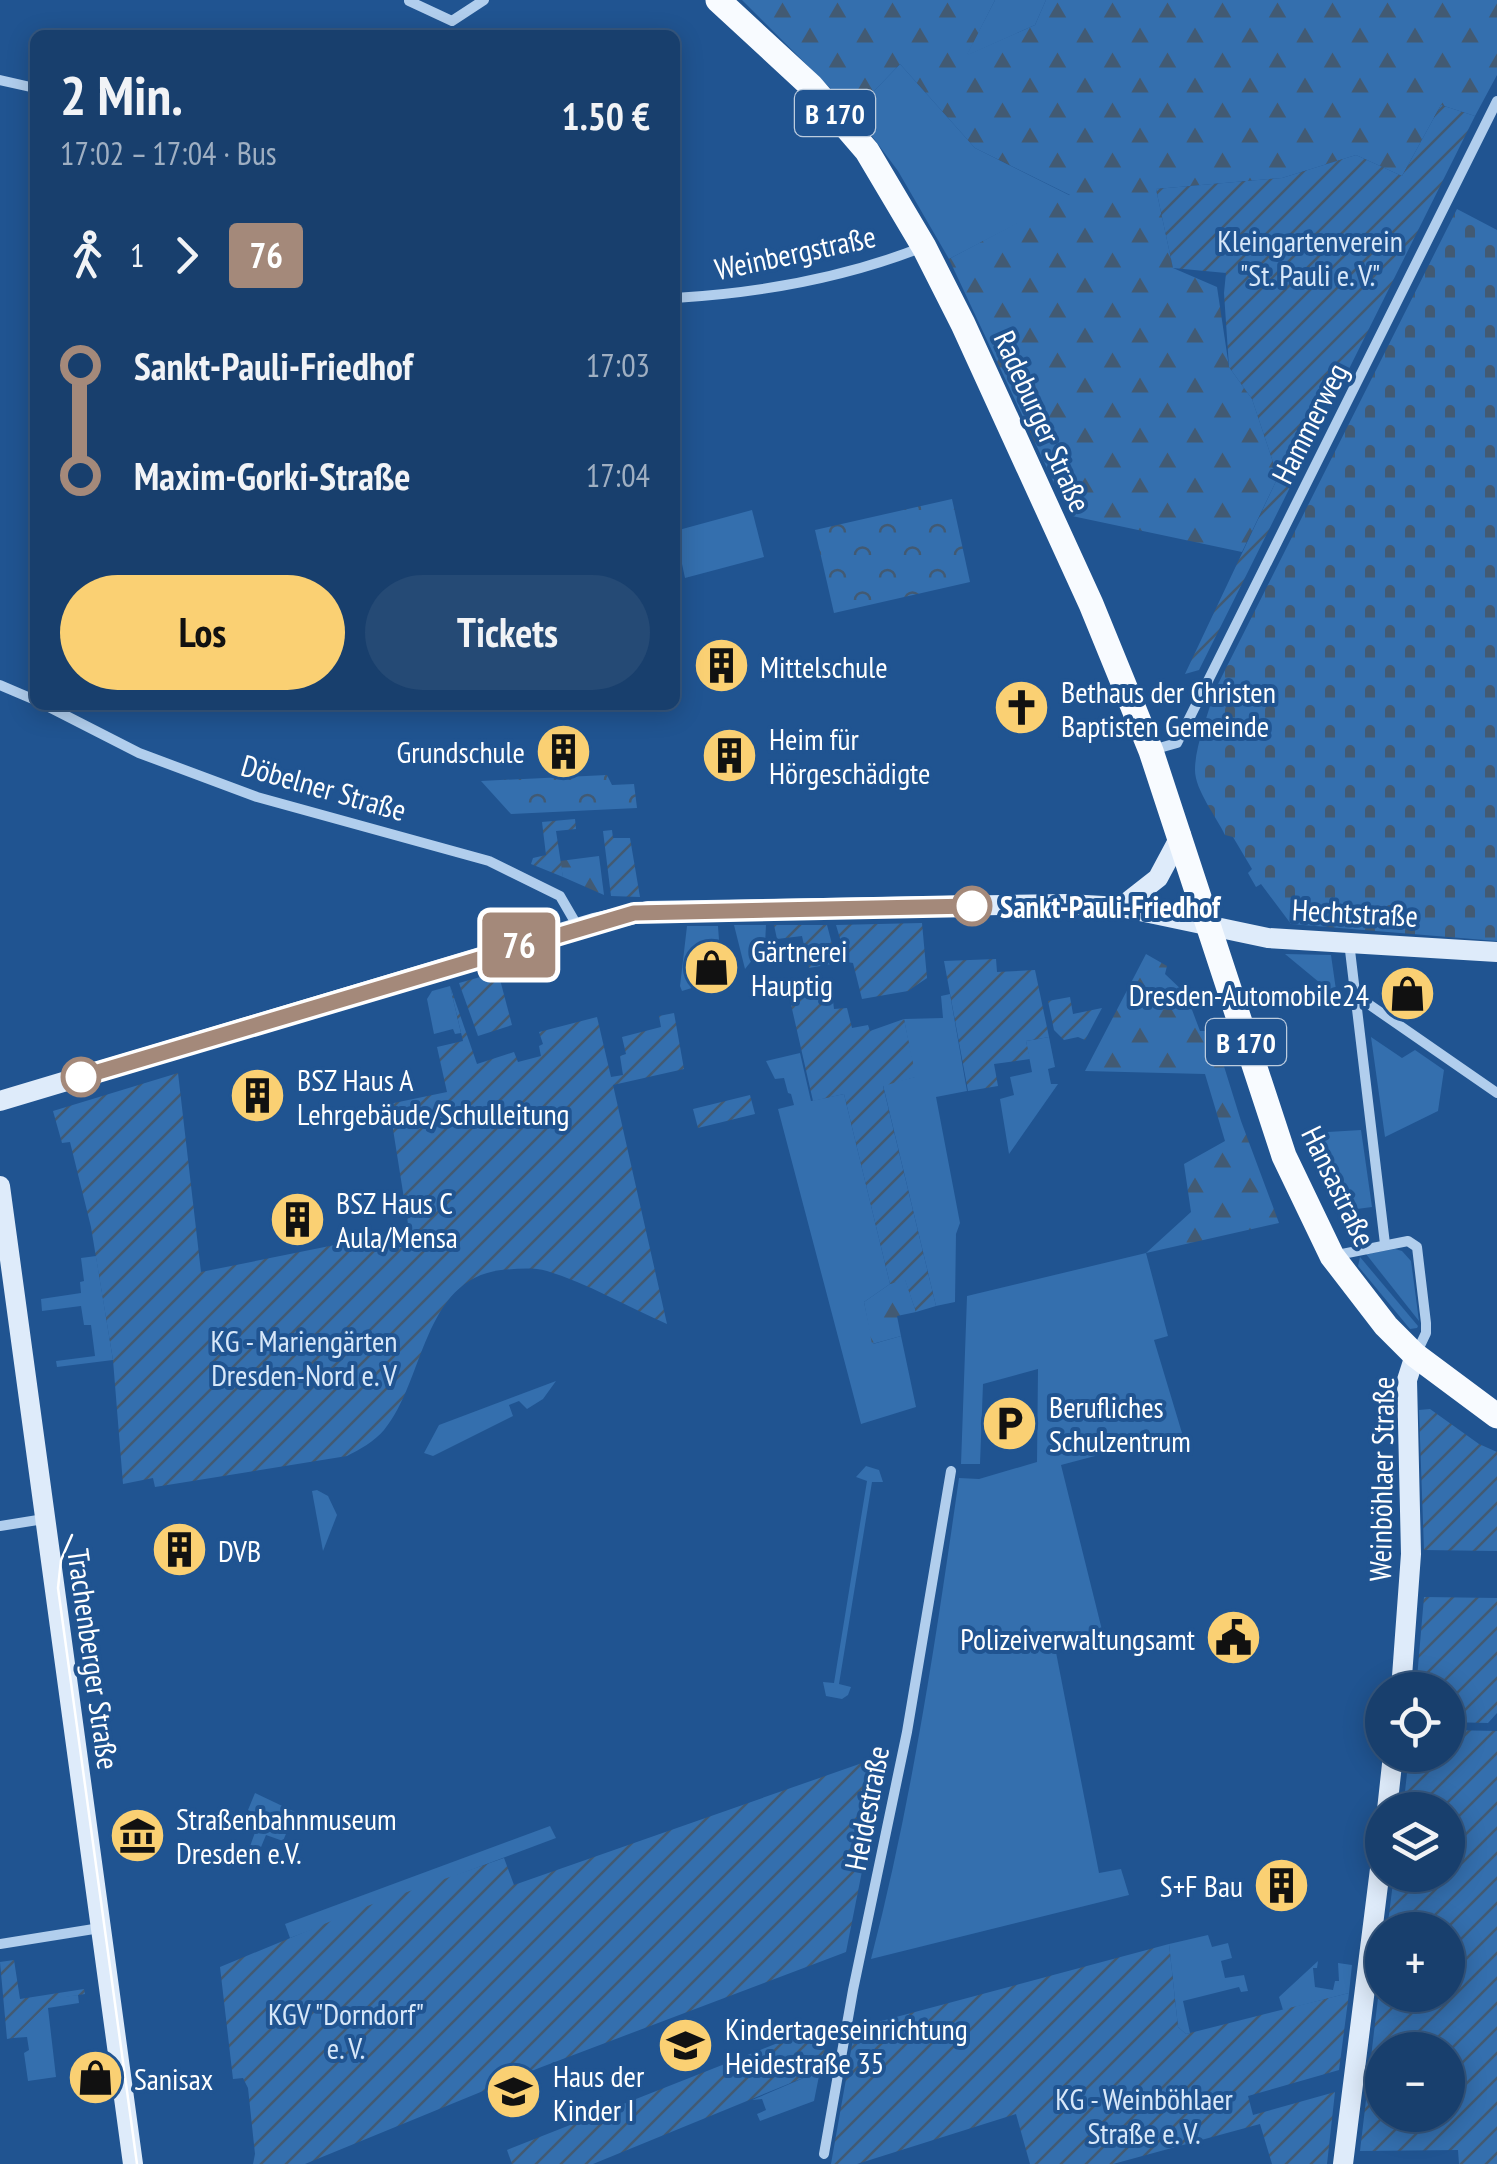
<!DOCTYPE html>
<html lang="de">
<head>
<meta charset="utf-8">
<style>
	:root { --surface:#183f6d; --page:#254a75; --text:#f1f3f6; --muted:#9fafc2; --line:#365880; --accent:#fad073 }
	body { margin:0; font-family:"PT Sans Narrow",sans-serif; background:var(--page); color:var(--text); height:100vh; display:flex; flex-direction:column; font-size:38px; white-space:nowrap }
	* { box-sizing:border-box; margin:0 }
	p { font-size:32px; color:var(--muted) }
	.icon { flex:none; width:55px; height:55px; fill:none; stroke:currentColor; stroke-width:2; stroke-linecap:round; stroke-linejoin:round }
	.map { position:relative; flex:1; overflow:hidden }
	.sheet { position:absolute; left:30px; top:30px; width:650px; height:680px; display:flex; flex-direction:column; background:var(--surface); border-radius:15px; box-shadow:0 5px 25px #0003,0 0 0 2px var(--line) }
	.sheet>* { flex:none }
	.badge { padding:0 20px; border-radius:8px; font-size:35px; line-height:65px }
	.tools { position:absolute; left:1365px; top:1672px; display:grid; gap:20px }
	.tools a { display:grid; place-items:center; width:100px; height:100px; border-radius:50%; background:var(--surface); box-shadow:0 5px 25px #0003,0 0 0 2px var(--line); font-size:50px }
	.map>.badge { position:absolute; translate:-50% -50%; box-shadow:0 0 0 5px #fff }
	.legs { display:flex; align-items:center; gap:15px; height:110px; padding:0 30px; font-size:32px }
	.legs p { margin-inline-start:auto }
	.headline { display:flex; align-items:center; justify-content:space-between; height:170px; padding:0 30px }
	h1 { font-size:55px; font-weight:800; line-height:75px }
	.cta { display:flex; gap:20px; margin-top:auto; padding:20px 30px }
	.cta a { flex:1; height:115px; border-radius:60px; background:var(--accent); color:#111; font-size:40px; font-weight:800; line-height:115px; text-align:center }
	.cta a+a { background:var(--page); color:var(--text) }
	ul { padding:0 30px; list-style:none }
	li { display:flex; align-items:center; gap:35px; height:110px; font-size:38px }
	li i { display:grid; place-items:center; width:15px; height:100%; margin:0 12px; background:currentColor }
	li i::after { content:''; width:25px; height:25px; margin:-12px; border:8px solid; border-radius:50%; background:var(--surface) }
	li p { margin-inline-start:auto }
	li:first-child i { background:linear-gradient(#0000 50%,currentColor 0) }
	li:last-child i { background:linear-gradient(currentColor 50%,#0000 0) }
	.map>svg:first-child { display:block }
	.grass { fill:#346fae }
	.forest { fill:url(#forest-firs) }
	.cemetery { fill:url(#cemetery-stones) }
	.park { fill:url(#park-crowns) }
	.garden { fill:url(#garden-furrows); fill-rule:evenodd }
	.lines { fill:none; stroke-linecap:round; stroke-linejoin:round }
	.street { stroke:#b1ceed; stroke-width:10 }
	.secondary { stroke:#deebfa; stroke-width:20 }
	.primary { stroke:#f8fbff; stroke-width:25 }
	.tram { stroke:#fff; stroke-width:2.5 }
	.line-1-casing { stroke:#fff; stroke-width:22 }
	.line-1 { stroke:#a4897a; stroke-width:15 }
	.stop-1-dot { fill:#fff; stroke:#a4897a; stroke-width:5 }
	.labels { text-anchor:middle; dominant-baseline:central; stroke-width:8; stroke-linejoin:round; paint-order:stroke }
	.shield { fill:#205491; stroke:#bcccde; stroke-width:2.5 }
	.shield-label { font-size:28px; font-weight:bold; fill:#fff }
	.park-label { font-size:30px; fill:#d7e7f9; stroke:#205491 }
	.street-label { font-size:30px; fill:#fff; stroke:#205491 }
	.poi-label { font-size:30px; fill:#fff; stroke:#205491; text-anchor:start }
	.stop-label { font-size:30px; font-weight:bold; fill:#fff; stroke:#205491; text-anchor:start }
</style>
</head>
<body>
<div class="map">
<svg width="1497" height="2164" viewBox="0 0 1497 2164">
	<defs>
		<pattern id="forest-firs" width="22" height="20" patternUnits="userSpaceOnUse" patternTransform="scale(2.5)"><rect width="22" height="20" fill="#346fae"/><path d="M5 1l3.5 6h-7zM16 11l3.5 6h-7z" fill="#425a73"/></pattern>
		<pattern id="cemetery-stones" width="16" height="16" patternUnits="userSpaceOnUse" patternTransform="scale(2.5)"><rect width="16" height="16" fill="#346fae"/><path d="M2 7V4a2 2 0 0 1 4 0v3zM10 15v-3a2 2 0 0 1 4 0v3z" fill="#425a73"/></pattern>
		<pattern id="park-crowns" width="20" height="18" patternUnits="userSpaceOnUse" patternTransform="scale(2.5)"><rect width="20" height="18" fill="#346fae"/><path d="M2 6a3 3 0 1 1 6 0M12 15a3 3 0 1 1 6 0" fill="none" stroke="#425a73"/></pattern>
		<pattern id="garden-furrows" width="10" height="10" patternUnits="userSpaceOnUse" patternTransform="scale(2.5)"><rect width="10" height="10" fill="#346fae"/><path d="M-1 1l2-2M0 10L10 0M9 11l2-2" fill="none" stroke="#425a73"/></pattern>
	</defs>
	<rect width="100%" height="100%" fill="#205491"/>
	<!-- grass -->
	<g class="grass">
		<polygon points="995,0 1046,0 1035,25 966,56"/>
		<polygon points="900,64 975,148 1071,196 949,259 898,171 854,112"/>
		<polygon points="752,510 764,557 685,578 675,531"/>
		<polygon points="734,925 766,925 765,944 745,969"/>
		<polygon points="687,926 718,926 719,940 688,962 695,987 682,991 680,986"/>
		<polygon points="1285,954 1331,955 1337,997"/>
		<polygon points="450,986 461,1033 455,1034 453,1029 434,1034 427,999 432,991"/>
		<polygon points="950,994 967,1091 936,1097 960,1223 956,1234 955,1302 936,1306 883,1085 915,1077 904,1019 943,1018 941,996"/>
		<polygon points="1049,1037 1055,1067 1048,1069 1051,1084 1058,1084 1009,1154 1000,1099 1014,1095 1010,1077 1032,1072 1026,1041"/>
		<polygon points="1371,1037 1402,1058 1415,1050 1444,1070 1438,1111 1385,1137"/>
		<polygon points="800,1053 811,1101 844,1094 890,1284 864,1302 873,1344 901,1336 916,1407 861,1424 778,1109 794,1105 791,1094 788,1093 784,1078 775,1079 766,1061"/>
		<polygon points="1361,1130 1372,1207 1342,1211 1311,1133"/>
		<polygon points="1395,1249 1402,1251 1411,1261 1419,1321 1366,1254"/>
		<path d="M1146,1253L1168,1336L1154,1340L1182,1433L1061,1465L1102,1630L1054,1642L1099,1873L1121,1869L1129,1895L871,1959C912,1801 936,1639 959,1478L979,1479L1037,1462L1038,1369L983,1384L980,1464H961L967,1296Z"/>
		<polygon points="96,1256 113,1360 57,1367 56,1361 95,1356 91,1325 84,1325 81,1306 42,1311 41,1299 81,1293 80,1282 84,1281 81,1258"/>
		<polygon points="1360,1257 1418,1326 1417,1328 1410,1329 1358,1266"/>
		<polygon points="556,1381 543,1399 527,1409 519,1401 509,1405 513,1416 433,1456 424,1453 439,1425"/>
		<polygon points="866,1466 879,1470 883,1482 872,1482 839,1684 851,1687 848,1695 842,1699 826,1696 823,1682 834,1683 867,1481 856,1477"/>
		<polygon points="317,1490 328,1496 337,1515 323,1551 312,1491"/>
		<polygon points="255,1793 295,1812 283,1841 266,1835 259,1852 249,1849 261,1816 248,1810"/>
		<polygon points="550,1826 556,1838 290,1938 285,1924"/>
		<polygon points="1208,1935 1212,1947 1228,1943 1232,1958 1221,1961 1225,1978 1244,1975 1248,1991 1241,1992 1239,1987 1183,2001 1190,2033 1186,2034 1178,2027 1169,1944"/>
		<polygon points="1318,1961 1317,1968 1313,1968 1315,1987 1333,1990 1335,1981 1339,1981 1338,1963 1352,1965 1349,1993 1283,2010 1279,1997"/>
		<polygon points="78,1995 79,2003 48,2008 56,2077 28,2081 24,2053 29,2050 27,2037 13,2038 53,1998"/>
		<polygon points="820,2071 814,2101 760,2121 757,2114 766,2110 762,2099 752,2100"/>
	</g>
	<!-- forest -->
	<g class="forest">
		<polygon points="742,0 995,0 967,55 1035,25 1046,0 1497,0 1497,75 1475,116 1441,105 1402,176 1356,155 1282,178 1156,189 1173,268 1217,287 1229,367 1252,399 1278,477 1242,552 1072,516 1054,483 949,259 1070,195 975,148 900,64 854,112"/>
		<polygon points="599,856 604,895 563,877 560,861"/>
		<polygon points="1146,954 1167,966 1165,974 1186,994 1200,1031 1213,1031 1241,1121 1279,1223 1146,1253 1191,1212 1184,1164 1225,1141 1205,1074 1085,1071"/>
		<polygon points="905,1279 916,1312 897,1316 901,1336 872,1344 864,1302 890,1284"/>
	</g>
	<!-- cemetery -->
	<path class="cemetery" d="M1457,209L1497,230V941L1291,924L1261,884L1256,887L1248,873L1252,869L1233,837L1225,835C1216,816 1195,790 1195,770C1195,746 1208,716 1214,692Z"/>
	<!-- park -->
	<g class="park">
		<polygon points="952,499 970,582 834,613 815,530"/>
		<polygon points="607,775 612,785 634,784 637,808 511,814 481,781"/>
	</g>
	<!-- garden -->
	<g class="garden">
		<polygon points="1441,105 1475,116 1199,670 1185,674 1278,477 1252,399 1229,367 1224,293 1226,273 1173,268 1156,189 1282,178 1356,155 1402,176"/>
		<polygon points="575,819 576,829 556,831 563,877 531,864 533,858 546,855 542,822"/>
		<polygon points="612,830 613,838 630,838 640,897 611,896 603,831"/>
		<polygon points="922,923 927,978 908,991 862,999 853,963 847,962 836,925"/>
		<polygon points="774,925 827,925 837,963 809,968 802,936 777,939"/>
		<polygon points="996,959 997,972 1035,970 1049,1037 1026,1041 1030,1059 994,1064 998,1086 968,1091 944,961"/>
		<polygon points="498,972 512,1025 478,1036 459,983"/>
		<path d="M450,986L477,1064L514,1052L518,1062L541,1056L539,1046L543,1044L539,1032L597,1017L611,1077L623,1075L620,1056L626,1054L622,1037L661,1027L659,1016L674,1013L684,1069L613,1085L667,1324C628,1307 587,1283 547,1271C533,1267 515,1269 501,1270C422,1280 425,1381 384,1430C375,1441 359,1450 347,1456L155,1487L153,1478L123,1484L113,1360L91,1227L70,1142L62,1143L53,1111L178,1073L201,1272L409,1230L389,1104L447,1092L437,1047L463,1041Z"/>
		<polygon points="820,990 823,1001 833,1001 834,1009 847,1008 852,1028 868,1025 870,1031 904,1019 916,1077 883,1086 936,1306 916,1312 905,1280 890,1284 844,1094 813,1101 790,1000"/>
		<polygon points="1070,997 1073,1014 1102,1008 1085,1040 1078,1037 1064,1040 1054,1030 1048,1001"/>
		<polygon points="750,1095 755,1114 698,1128 693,1109"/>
		<polygon points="1430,1409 1479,1444 1497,1452 1497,1551 1424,1550 1419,1410"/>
		<polygon points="1424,1597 1497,1598 1497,1713 1488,1723 1448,1722 1448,1690 1416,1690"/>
		<path d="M1448,1730L1497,1731V2164H1459L1458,2150L1360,2151L1382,1964V1995H1448V1930H1387L1394,1875H1448V1810H1403L1409,1755H1448ZM1382,2050H1448V2115H1382Z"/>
		<polygon points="885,1755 846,1952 539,2068 305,2164 253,2164 255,2154 248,2088 243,2078 233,2079 220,1967 370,1905 504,1858 514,1885"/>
		<polygon points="1169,1944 1178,2027 1186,2034 1349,1993 1339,2070 1248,2096 1253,2115 1335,2092 1327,2164 1272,2164 1260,2124 1113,2164 1030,2164 1016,2114 857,2164 831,2164 855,2028"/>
		<polygon points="14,1960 20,1999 84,1989 85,1994 53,1999 13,2038 7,2039 0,1962"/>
		<polygon points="831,2022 820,2071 593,2164 512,2164 507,2150"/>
	</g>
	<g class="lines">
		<!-- street -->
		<g class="street">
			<polyline points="409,1 452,21 484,0"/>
			<polyline points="0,80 35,88"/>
			<path d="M675,298C760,293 844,278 923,247"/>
			<polyline points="0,685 35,700"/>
			<polyline points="45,705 139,753 257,797 489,861 560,896 578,927"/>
			<polyline points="1152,750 1177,743 1497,101"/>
			<polyline points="1349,942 1385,1244"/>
			<polyline points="1354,994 1497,1093"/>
			<polyline points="1332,1256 1408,1241 1417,1247 1426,1323 1426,1333 1416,1354"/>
			<polyline points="0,1526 44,1519"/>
			<polyline points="0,1944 100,1928"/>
			<polyline points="824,2154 853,1990 907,1732 951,1471"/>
		</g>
		<!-- secondary -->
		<g class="secondary">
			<polyline points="1121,907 1158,878 1181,835"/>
			<polyline points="0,1101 594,923 648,911 1067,904 1121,907 1268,938 1497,952"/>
			<polyline points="0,1186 133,2164"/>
			<polyline points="1401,1690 1411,1554 1407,1380 1415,1355"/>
			<polyline points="1387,1810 1393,1755"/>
			<polyline points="1343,2164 1382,1853"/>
		</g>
		<!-- primary -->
		<polyline class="primary" points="718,0 811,86 867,151 924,247 963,324 1091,604 1151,751 1284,1156 1332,1256 1386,1326 1415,1355 1497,1416"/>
		<!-- tram -->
		<polyline class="tram" points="72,1535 61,1560 58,1588 137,2164"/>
	</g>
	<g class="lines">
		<defs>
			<polyline id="line-1" points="81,1077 634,913 972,906"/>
		</defs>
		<!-- line-1 casing -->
		<use href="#line-1" class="line-1-casing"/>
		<!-- line-1 -->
		<use href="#line-1" class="line-1"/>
	</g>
	<!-- icons -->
	<defs>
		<symbol id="building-disc" viewBox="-11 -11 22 22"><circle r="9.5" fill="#fad073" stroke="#205491"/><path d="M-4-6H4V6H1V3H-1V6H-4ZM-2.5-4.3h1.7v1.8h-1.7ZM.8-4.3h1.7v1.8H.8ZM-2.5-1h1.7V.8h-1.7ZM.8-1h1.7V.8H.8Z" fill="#111"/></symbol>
		<symbol id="church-disc" viewBox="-11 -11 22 22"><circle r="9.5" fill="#fad073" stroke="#205491"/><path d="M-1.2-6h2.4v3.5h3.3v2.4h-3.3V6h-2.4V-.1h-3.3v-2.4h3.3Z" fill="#111"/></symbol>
		<symbol id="shop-disc" viewBox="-11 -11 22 22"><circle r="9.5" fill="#fad073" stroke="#205491"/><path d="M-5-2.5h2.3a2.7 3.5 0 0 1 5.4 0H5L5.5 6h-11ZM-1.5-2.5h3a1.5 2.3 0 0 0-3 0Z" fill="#111"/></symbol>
		<symbol id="parking-disc" viewBox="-11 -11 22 22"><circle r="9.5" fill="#fad073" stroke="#205491"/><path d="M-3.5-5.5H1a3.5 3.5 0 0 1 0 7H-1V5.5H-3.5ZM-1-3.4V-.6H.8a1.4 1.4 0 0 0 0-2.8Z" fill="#111"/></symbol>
		<symbol id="civic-disc" viewBox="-11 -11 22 22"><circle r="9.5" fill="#fad073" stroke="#205491"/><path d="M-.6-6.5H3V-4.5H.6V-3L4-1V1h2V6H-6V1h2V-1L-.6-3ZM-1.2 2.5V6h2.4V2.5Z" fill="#111"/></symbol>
		<symbol id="museum-disc" viewBox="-11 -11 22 22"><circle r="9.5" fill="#fad073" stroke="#205491"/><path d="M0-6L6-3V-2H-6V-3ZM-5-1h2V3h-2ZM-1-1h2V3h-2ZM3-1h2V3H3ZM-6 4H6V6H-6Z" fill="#111"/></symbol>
		<symbol id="school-disc" viewBox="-11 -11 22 22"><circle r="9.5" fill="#fad073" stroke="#205491"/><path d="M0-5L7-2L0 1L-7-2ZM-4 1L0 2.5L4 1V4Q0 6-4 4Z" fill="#111"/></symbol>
	</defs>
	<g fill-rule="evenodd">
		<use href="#building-disc" x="690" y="634" width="63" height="63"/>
		<use href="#church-disc" x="990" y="676" width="63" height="63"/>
		<use href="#building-disc" x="532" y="720" width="63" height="63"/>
		<use href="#building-disc" x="698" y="724" width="63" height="63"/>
		<use href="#shop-disc" x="680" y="936" width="63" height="63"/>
		<use href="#shop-disc" x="1376" y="962" width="63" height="63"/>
		<use href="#building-disc" x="226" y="1064" width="63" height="63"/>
		<use href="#building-disc" x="266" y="1188" width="63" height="63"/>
		<use href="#parking-disc" x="978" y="1392" width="63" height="63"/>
		<use href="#building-disc" x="148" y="1518" width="63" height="63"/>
		<use href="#civic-disc" x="1202" y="1606" width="63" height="63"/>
		<use href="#museum-disc" x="106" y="1804" width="63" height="63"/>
		<use href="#building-disc" x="1250" y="1854" width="63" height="63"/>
		<use href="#school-disc" x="654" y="2014" width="63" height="63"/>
		<use href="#shop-disc" x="64" y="2046" width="63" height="63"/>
		<use href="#school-disc" x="482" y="2060" width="63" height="63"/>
	</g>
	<!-- markers -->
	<g class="stop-1-dot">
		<circle cx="972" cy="906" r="18"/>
		<circle cx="81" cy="1077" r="18"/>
	</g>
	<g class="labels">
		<!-- shield labels -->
		<g class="shield">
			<rect x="795" y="90" width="80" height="46" rx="8"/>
			<rect x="1206" y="1019" width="80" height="46" rx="8"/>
		</g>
		<g class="shield-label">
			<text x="835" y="113">B 170</text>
			<text x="1246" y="1042">B 170</text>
		</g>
		<!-- park labels -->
		<g class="park-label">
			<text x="1310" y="240">Kleingartenverein<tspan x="1310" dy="34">"St. Pauli e. V."</tspan></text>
			<text x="304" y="1340">KG - Mariengärten<tspan x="304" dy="34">Dresden-Nord e. V</tspan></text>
			<text x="346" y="2013">KGV "Dorndorf"<tspan x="346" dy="34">e. V.</tspan></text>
			<text x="1144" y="2098">KG - Weinböhlaer<tspan x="1144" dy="34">Straße e. V.</tspan></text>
		</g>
		<!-- street labels -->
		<g class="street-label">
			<text transform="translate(795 252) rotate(-12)">Weinbergstraße</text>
			<text transform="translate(1043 421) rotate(66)">Radeburger Straße</text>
			<text transform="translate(1309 423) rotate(-63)">Hammerweg</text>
			<text transform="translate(324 787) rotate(16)">Döbelner Straße</text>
			<text transform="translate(1355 912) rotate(3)">Hechtstraße</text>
			<text transform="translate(1339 1186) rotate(64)">Hansastraße</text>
			<text transform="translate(1381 1479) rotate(-89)">Weinböhlaer Straße</text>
			<text transform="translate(94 1659) rotate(82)">Trachenberger Straße</text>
			<text transform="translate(866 1808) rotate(-79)">Heidestraße</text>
		</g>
		<!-- poi labels -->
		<g class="poi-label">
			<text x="760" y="666">Mittelschule</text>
			<text x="1061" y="691">Bethaus der Christen<tspan x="1061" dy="34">Baptisten Gemeinde</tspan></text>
			<text x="769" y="738">Heim für<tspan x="769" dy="34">Hörgeschädigte</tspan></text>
			<text x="525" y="751" text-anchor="end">Grundschule</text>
			<text x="751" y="950">Gärtnerei<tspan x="751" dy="34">Hauptig</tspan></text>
			<text x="1369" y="994" text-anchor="end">Dresden-Automobile24</text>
			<text x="297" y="1079">BSZ Haus A<tspan x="297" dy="34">Lehrgebäude/Schulleitung</tspan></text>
			<text x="336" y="1202">BSZ Haus C<tspan x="336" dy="34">Aula/Mensa</tspan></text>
			<text x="1049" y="1406">Berufliches<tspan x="1049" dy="34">Schulzentrum</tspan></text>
			<text x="218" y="1550">DVB</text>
			<text x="1195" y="1638" text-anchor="end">Polizeiverwaltungsamt</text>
			<text x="176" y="1818">Straßenbahnmuseum<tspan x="176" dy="34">Dresden e.V.</tspan></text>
			<text x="1243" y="1885" text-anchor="end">S+F Bau</text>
			<text x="725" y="2028">Kindertageseinrichtung<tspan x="725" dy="34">Heidestraße 35</tspan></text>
			<text x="553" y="2075">Haus der<tspan x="553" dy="34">Kinder I</tspan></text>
			<text x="134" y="2078">Sanisax</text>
		</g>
		<!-- stop labels -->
		<g class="stop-label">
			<text x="1000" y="906">Sankt-Pauli-Friedhof</text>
		</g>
	</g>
</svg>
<div class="tools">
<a><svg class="icon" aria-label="locate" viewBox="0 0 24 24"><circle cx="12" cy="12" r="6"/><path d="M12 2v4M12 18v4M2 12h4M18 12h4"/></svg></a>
<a><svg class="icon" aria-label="layers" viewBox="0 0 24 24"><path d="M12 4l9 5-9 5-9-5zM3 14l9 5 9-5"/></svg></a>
<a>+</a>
<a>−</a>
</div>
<b class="badge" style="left:519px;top:945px;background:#a4897a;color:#fff">76</b>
<section class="sheet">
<div class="headline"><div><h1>2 Min.</h1><p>17:02 – 17:04 · Bus</p></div><b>1.50 €</b></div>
<div class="legs"><svg class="icon" aria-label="walk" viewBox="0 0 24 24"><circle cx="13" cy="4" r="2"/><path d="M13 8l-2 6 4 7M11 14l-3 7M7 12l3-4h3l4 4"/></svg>1<svg class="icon" aria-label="forward" viewBox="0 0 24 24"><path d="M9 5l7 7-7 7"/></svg><b class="badge" style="background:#a4897a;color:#fff">76</b></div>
<ul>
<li><i style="color:#a4897a"></i><b>Sankt-Pauli-Friedhof</b><p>17:03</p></li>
<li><i style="color:#a4897a"></i><b>Maxim-Gorki-Straße</b><p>17:04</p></li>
</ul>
<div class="cta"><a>Los</a><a>Tickets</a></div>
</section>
</div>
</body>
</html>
